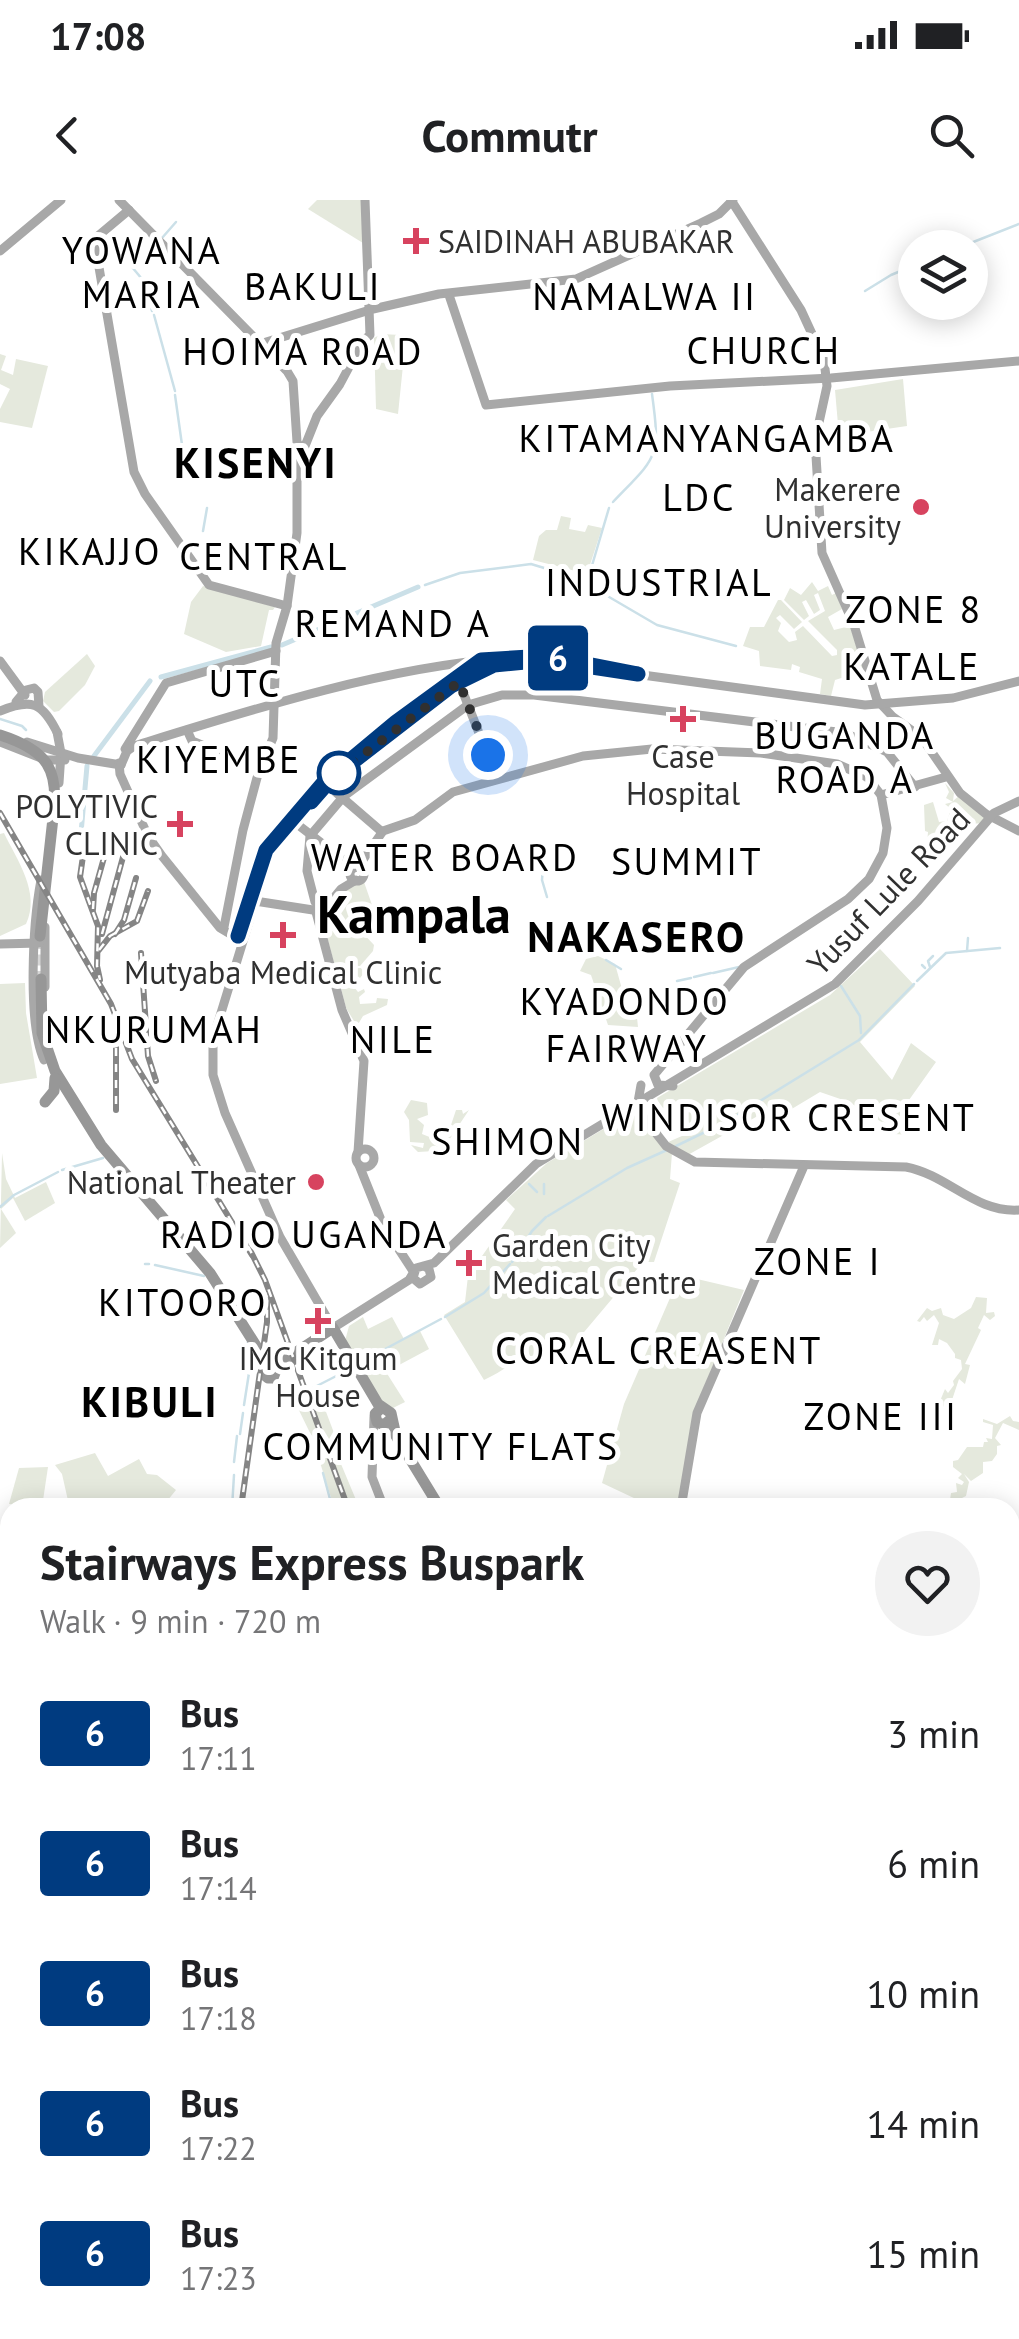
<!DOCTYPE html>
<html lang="en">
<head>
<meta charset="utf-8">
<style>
	:root { --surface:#fff; --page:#f2f2f2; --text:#202124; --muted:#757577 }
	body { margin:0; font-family:"PT Sans",sans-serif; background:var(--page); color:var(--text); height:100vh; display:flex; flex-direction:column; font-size:38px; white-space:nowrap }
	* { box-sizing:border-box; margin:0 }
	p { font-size:32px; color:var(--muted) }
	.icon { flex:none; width:55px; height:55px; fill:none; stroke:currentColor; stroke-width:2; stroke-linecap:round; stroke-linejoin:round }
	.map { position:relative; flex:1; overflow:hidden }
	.sheet { position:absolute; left:0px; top:1298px; width:1020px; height:842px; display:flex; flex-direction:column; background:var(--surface); border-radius:30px 30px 0 0; box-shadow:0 5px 25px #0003 }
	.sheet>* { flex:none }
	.badge { padding:0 20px; border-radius:8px; font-size:35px; line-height:65px }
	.buttons { position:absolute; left:898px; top:30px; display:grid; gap:20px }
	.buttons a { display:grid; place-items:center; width:90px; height:90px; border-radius:50%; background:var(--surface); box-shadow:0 5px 25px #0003; font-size:50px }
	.you { position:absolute; width:50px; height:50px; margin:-25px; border:8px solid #fff; border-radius:50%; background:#1a73e8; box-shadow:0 0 0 15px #1a73e833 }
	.map>.badge { position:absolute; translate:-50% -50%; box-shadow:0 0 0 5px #fff }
	.round { display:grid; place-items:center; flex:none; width:105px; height:105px; border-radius:52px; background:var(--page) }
	.head { display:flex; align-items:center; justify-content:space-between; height:170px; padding:0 40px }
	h1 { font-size:48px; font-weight:700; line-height:75px }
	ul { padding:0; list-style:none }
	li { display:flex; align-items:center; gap:30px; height:130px; padding:0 40px }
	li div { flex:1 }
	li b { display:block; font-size:38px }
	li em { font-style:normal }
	li .badge { min-width:110px; font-weight:700; text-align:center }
	.status { display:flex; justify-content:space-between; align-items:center; height:70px; padding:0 50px; background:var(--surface); direction:ltr }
	.status svg { height:28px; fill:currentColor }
	header { display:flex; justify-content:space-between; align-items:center; height:130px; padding:0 40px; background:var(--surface); font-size:45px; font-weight:700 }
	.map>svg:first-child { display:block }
	.green { fill:#e5e9dd }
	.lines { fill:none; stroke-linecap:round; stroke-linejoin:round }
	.stream { stroke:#cbe0e8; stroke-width:2.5 }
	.canal { stroke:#cbe0e8; stroke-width:5 }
	.highway-tunnel { stroke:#d6d6d6; stroke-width:11; stroke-dasharray:11 5.5; stroke-linecap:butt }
	.major { stroke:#a8a8a8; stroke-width:9 }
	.highway { stroke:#979797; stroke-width:11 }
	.rail-casing { stroke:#858585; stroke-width:6 }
	.rail { stroke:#fff; stroke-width:2.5; stroke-dasharray:8; stroke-linecap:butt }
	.highway-bridge { stroke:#979797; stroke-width:11 }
	.line-casing { stroke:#fff; stroke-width:22 }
	.line { stroke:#003b80; stroke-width:15 }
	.walk { stroke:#303030; stroke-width:10; stroke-dasharray:0 18 }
	.poi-dot { fill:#d7435f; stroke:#fff; stroke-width:4 }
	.stop-dot { fill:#fff; stroke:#003b80; stroke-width:5 }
	.labels { text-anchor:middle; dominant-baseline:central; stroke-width:10; stroke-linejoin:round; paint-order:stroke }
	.poi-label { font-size:32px; fill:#303030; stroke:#fff; text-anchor:end }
	.street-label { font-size:32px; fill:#303030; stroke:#fff }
	.quarter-label { font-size:38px; letter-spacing:2.5px; fill:#000; stroke:#fff }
	.district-label { font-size:42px; font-weight:bold; letter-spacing:2.5px; fill:#000; stroke:#fff }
	.town-label { font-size:52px; font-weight:bold; fill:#000; stroke:#fff }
</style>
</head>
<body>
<div class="status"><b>17:08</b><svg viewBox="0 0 49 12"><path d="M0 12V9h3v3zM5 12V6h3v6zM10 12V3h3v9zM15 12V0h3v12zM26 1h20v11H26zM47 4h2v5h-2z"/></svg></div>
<header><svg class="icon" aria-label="back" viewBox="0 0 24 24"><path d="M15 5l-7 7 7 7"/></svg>Commutr<svg class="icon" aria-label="search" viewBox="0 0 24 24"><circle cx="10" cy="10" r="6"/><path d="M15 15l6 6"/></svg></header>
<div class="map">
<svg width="1019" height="2139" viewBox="0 0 1019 2139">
	<rect width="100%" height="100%" fill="#fff"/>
	<!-- green -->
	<g class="green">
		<polygon points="317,0 361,0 363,43 308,9"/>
		<polygon points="381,134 401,135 405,146 398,214 376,209 374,138"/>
		<polygon points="0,154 6,156 1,170 13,175 16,159 48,166 32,228 0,222 0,209 10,189 0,184"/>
		<polygon points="903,179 907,226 839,236 835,190"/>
		<polygon points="561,316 571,318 569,329 585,332 588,325 602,328 587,374 533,360 539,336 546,330 557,330"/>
		<polygon points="812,382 818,391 828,386 832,395 836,393 842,409 828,417 834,430 850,426 866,477 854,474 835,480 831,496 820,494 822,479 799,472 800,467 792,464 791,470 760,466 759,451 743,446 750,427 764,427 778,400 781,400 802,422 794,429 780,415 776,418 781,423 778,431 789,442 797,440 795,432 803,426 832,456 837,455 837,450 808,421 825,411 818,393 814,395 820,410 814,414 806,400 802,402 809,416 804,420 784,400 790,388 801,395"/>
		<polygon points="203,386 275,407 273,410 269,410 261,446 226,452 184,434 191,402"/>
		<polygon points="87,454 95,466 85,485 59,511 54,512 43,501 45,492"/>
		<polygon points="945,583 954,593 953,601 960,595 985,613 985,623 969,624 957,635 954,627 950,626 948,648 945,648 947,639 941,633 927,644 928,632 925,631 924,605 933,602 939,622 947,621 951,609 945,604 953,602 946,598 949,592"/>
		<path d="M4,633C17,660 41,693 26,724L0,736V634Z"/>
		<polygon points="360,681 364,682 380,728 374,736 374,730 363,718 357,727 374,745 373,751 360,766 335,767 324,725 326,717 333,722 339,719 338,711 329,709 350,685"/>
		<polygon points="880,749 915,786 860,842 892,880 911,843 936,862 909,900 919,916 917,935 893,934 893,929 849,902 820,892 785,913 779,904 686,956 666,943 691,932 688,920 670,925 660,911 657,898 830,795"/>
		<polygon points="598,756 615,764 627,807 636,808 638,827 608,825 591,775 580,771 586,759"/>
		<polygon points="361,768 364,773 360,778 361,786 354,787 358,792 364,789 365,792 359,797 360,804 376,803 377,798 388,799 387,805 363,816 357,826 346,808 336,769"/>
		<polygon points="25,783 26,813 37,878 0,884 0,784"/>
		<polygon points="411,900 427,903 428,915 417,919 424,925 422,934 432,938 449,931 456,910 462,910 463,914 469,910 445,946 435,951 418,952 411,945 423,948 424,943 410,942 409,920 404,912"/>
		<path d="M630,913L634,916L639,913L672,953L670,979L680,983L654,1062H643L558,1163C545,1162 527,1155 514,1162C504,1169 495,1175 484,1180L444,1115L465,1102L468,1076L515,1009L506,1000L547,963Z"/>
		<polygon points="2,953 6,979 15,998 46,982 55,1003 25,1021 13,998 1,1009 16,1033 0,1048"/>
		<polygon points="680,1075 744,1090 694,1211 679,1307 653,1307 602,1283 624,1204"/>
		<polygon points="976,1097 987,1098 986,1113 994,1112 995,1116 990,1120 984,1115 978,1128 981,1130 965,1164 970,1165 965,1184 959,1179 952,1200 944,1207 940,1201 945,1189 948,1193 954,1185 953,1181 962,1169 961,1160 955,1158 955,1154 947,1143 939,1139 938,1145 932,1145 939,1123 934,1115 927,1121 924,1117 920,1122 917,1121 927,1108 932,1111 941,1108 943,1115 954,1119 971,1108"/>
		<polygon points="363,1117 368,1129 392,1117 404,1139 420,1131 429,1149 386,1172 405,1202 393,1208 382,1206 363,1173 369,1168 365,1161 358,1165 345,1141 349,1126"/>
		<polygon points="317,1188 345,1262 341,1264 359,1307 350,1307 307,1192"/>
		<polygon points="304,1193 345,1307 334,1307 312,1237 293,1198"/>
		<polygon points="1010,1216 1013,1221 1019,1222 1019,1230 1003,1223 995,1238 1001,1245 997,1246 997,1254 992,1261 983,1262 983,1273 971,1281 964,1274 969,1282 966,1296 958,1300 965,1307 936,1307 942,1301 949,1307 951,1293 957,1292 956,1283 962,1285 964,1282 958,1278 962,1274 953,1267 953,1261 958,1260 967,1247 983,1247 984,1242 988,1242 986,1238 992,1239 993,1225 983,1222 983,1219 997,1224"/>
		<polygon points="95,1253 108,1276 139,1259 147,1274 157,1275 176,1290 163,1306 100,1307 93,1302 69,1305 62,1274 55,1265"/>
		<polygon points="48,1267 42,1307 9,1304 19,1268"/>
		<polygon points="10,1827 10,1971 0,1977 0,1835"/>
	</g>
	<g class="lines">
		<!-- stream -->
		<g class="stream">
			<polyline points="162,38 176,22"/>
			<polyline points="958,48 1019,24"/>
			<polyline points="132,67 142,79 152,111"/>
			<polyline points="865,91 891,75 915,65"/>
			<polyline points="154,115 175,191"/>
			<polyline points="175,195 183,252"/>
			<polyline points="185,257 190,267"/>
			<path d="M613,302C657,256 661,259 652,194"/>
			<polyline points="203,331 207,308"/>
			<polyline points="588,379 609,308"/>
			<polyline points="425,385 460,373 531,364 587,381"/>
			<polyline points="592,387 657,425 736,446"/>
			<polyline points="0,519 22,526 26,530"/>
			<polyline points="543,666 542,680 547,697"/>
			<polyline points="967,751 968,738"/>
			<polyline points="606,760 621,769"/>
			<polyline points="922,765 925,768"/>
			<polyline points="930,767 928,761 933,756"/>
			<polyline points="713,773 739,767"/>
			<polyline points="694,777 711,773"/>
			<polyline points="677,781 691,778"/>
			<polyline points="917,781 946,753 1000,748"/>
			<polyline points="841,786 860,816 861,833"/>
			<polyline points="676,946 726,922 859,840 914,784"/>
			<polyline points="62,970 103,958"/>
			<polyline points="529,984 537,992"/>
			<polyline points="544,984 544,994"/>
			<polyline points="0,1007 14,995 58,972"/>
			<polyline points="548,1016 627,968 667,950"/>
			<polyline points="512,1062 532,1031 546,1017"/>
			<polyline points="145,1064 149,1064"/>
			<polyline points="155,1065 204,1076"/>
			<polyline points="445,1117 484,1093 510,1064"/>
			<polyline points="247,1143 244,1151 249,1169"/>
			<polyline points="359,1163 441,1119"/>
			<polyline points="307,1191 348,1170"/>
			<polyline points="291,1198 303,1192"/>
			<polyline points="312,1198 315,1197"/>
			<polyline points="244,1205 249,1173"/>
			<polyline points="240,1234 243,1213"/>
			<polyline points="234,1262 237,1236"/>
			<polyline points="323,1273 330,1299"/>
			<polyline points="232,1308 234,1275"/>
			<polyline points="1010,1493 1012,1492"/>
			<polyline points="1010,1532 1019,1529"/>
			<polyline points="7,1765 10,1769"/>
			<polyline points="793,2130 795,2139"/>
		</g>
		<!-- canal -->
		<g class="canal">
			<polyline points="282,445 418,387"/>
			<polyline points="161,477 271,447"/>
			<polyline points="94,556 150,481"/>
			<polyline points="81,633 87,566"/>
			<polyline points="1010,1506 1019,1504"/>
			<polyline points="0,1910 10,1910"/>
		</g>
		<!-- highway-tunnel -->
		<polyline class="highway-tunnel" points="38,738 38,779"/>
		<!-- major -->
		<g class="major">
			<polyline points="119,0 287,171 293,181 297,242 301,249"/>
			<polyline points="731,0 801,110 824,160 827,186 818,227 816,256 822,353 854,425 877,500 893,517 922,538 960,593 986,614 1019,631"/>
			<polyline points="129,10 98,36 95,44 134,272 145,294 209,385 287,406"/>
			<polyline points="0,51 61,0"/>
			<polyline points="449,95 486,205 670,186 831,178 1019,161"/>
			<polyline points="263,143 373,109 439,94 576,79 701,23 719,14 733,0"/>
			<polyline points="0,461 25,495"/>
			<polyline points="635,474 865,505 953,498 1019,481"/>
			<polyline points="459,482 497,579"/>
			<polyline points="16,502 26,490 34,488 38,492 39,507"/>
			<path d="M0,511C32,498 42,502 58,534"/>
			<polyline points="187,530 192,541 260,569"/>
			<polyline points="57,532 61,553 59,583"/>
			<polyline points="0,542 46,560 65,560"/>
			<polyline points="27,542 78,558 121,565"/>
			<polyline points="125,549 166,483 276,451"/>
			<polyline points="119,563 120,574 148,636 162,656 220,728 242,741"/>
			<path d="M121,565L127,551L134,546C253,509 381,468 506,458"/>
			<polyline points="324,582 382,632"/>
			<polyline points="881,595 946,577"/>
			<polyline points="293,621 354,668"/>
			<polyline points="358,667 383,631 415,620 453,592 583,556 652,549 761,553 837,564 867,577 881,595 887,628 883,653 869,679 848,699 744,767 654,875 658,885 673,886"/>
			<circle cx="357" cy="674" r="7"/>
			<path d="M41,680C33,722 27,822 44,860"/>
			<polyline points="255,701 313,710"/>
			<polyline points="315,702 307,671 310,636 344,596 468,505 502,495 534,495 845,533 887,552 915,587"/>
			<polyline points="323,711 341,689 356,680"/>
			<polyline points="316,712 342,810 364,861 358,952"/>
			<polyline points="45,727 45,787"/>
			<polyline points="224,727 243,630 258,574 273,538 276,443 287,406 297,333 297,266 317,216 340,184 363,141 370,135 365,0"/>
			<polyline points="0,744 39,743"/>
			<polyline points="638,902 641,885"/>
			<path d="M634,905L666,946L695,962L906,967C948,975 975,1013 1019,1010"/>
			<circle cx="365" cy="958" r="9"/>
			<polyline points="359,965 383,1025 413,1071"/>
			<polyline points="424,1066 429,1069 431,1077 420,1084 413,1078 416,1068 434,1063 536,964 835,784 918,701 994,613 1019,601"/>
			<path d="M412,1075L409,1080L333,1128L280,1037L225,913L213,875V839L271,650L332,578L451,486C530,444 557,468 638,475"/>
			<polyline points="374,1217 372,1277 384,1308"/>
			<polyline points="681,1308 697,1213 804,966"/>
			<polyline points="1010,1458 1019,1453"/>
			<polyline points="1010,1974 1019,1976"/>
			<polyline points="323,2139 325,2130"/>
			<polyline points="453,2139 461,2130"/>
		</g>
		<!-- highway -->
		<g class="highway">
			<polyline points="40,736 53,618"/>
			<polyline points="41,779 42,833 55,871 101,945 210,1073 265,1160 277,1168 273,1178 268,1178 263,1174 265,1160"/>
			<polyline points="45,902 54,891 55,878"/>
			<polyline points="275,1166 333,1128 378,1204 391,1213 396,1236 440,1308"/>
			<polyline points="381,1208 375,1214 377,1222 384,1225 391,1219"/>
			<polyline points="885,2130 891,2139"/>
		</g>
		<defs>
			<g id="rail">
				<polyline points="0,613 111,804 132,859 252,1055"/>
				<polyline points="86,635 80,677 98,726 97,766 100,780"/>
				<polyline points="93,709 94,693 109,640"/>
				<polyline points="102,734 126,646"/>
				<polyline points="115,734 124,720 136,678"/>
				<polyline points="99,750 110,736 137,721 148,691"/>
				<polyline points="141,753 148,856 156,881"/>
				<polyline points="116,832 116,910"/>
				<polyline points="248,1046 265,1080 348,1308"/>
				<polyline points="241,1308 267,1122 267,1100"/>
				<polyline points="0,1764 10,1761"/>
				<polyline points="612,2130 622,2139"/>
			</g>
		</defs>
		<!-- rail casing -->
		<use href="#rail" class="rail-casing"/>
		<!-- rail -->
		<use href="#rail" class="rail"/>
		<!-- highway-bridge -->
		<path class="highway-bridge" d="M0,535C47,550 60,569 53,618"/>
	</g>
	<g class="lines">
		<defs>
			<polyline id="line" points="238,736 266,650 324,582 396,522 481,460 546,456 638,474 546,460 494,465 451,486 332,578 311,602"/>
		</defs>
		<!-- line casing -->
		<use href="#line" class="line-casing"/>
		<!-- line -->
		<use href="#line" class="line"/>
		<!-- walk -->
		<polyline class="walk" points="339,573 459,482 488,555"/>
	</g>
	<!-- markers -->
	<g class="poi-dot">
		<path d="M411 26h10v10h10v10h-10v10h-10v-10h-10v-10h10z"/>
		<circle cx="921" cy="307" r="10"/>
		<path d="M678 504h10v10h10v10h-10v10h-10v-10h-10v-10h10z"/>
		<path d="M175 609h10v10h10v10h-10v10h-10v-10h-10v-10h10z"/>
		<path d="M278 720h10v10h10v10h-10v10h-10v-10h-10v-10h10z"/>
		<circle cx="316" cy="982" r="10"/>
		<path d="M464 1048h10v10h10v10h-10v10h-10v-10h-10v-10h10z"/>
		<path d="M313 1106h10v10h10v10h-10v10h-10v-10h-10v-10h10z"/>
	</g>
	<circle class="stop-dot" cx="339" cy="573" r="20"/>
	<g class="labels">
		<!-- poi labels -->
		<g class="poi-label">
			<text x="438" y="41" text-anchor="start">SAIDINAH ABUBAKAR</text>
			<text x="901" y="289">Makerere<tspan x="901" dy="37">University</tspan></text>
			<text x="683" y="556" text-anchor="middle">Case<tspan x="683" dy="37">Hospital</tspan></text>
			<text x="158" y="606">POLYTIVIC<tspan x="158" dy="37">CLINIC</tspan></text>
			<text x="283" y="772" text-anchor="middle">Mutyaba Medical Clinic</text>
			<text x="296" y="982">National Theater</text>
			<text x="492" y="1045" text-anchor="start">Garden City<tspan x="492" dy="37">Medical Centre</tspan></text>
			<text x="318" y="1158" text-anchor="middle">IMC Kitgum<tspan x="318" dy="37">House</tspan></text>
		</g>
		<!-- street labels -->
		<g class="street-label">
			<text transform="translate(888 691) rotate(-46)">Yusuf Lule Road</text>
		</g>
		<!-- quarter labels -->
		<g class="quarter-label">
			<text x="142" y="49">YOWANA<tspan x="142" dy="44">MARIA</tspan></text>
			<text x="313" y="85">BAKULI</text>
			<text x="645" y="95">NAMALWA II</text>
			<text x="764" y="149">CHURCH</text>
			<text x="303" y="150">HOIMA ROAD</text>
			<text x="707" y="237">KITAMANYANGAMBA</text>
			<text x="699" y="296">LDC</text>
			<text x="90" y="350">KIKAJJO</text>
			<text x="264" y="355">CENTRAL</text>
			<text x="659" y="381">INDUSTRIAL</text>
			<text x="914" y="408">ZONE 8</text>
			<text x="393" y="422">REMAND A</text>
			<text x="912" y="465">KATALE</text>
			<text x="245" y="482">UTC</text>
			<text x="845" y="534">BUGANDA<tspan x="845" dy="44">ROAD A</tspan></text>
			<text x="219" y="558">KIYEMBE</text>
			<text x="445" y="656">WATER BOARD</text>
			<text x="687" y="660">SUMMIT</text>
			<text x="625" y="800">KYADONDO</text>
			<text x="154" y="828">NKURUMAH</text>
			<text x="393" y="838">NILE</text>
			<text x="627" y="847">FAIRWAY</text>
			<text x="789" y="916">WINDISOR CRESENT</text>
			<text x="508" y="940">SHIMON</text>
			<text x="304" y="1033">RADIO UGANDA</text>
			<text x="818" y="1060">ZONE I</text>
			<text x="183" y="1101">KITOORO</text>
			<text x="659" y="1149">CORAL CREASENT</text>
			<text x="881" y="1215">ZONE III</text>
			<text x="441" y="1245">COMMUNITY FLATS</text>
		</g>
		<!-- district labels -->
		<g class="district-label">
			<text x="256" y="262">KISENYI</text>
			<text x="637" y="736">NAKASERO</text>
			<text x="150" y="1201">KIBULI</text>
		</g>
		<!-- town labels -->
		<g class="town-label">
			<text x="414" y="713">Kampala</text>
		</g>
	</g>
</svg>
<div class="buttons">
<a><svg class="icon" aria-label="layers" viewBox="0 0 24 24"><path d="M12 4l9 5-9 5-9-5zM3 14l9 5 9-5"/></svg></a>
</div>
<div class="you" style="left:488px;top:555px"></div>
<b class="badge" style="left:558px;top:458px;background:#003b80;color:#fff">6</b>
<section class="sheet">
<div class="head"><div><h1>Stairways Express Buspark</h1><p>Walk · 9 min · 720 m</p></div><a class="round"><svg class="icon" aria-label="heart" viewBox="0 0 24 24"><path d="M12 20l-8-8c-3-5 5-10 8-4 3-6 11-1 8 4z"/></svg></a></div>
<ul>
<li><span class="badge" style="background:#003b80;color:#fff">6</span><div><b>Bus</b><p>17:11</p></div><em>3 min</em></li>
<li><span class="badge" style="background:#003b80;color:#fff">6</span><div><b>Bus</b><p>17:14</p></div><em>6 min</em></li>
<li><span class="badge" style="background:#003b80;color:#fff">6</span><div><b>Bus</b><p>17:18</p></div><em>10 min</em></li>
<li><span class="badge" style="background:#003b80;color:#fff">6</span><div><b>Bus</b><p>17:22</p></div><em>14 min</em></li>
<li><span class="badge" style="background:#003b80;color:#fff">6</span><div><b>Bus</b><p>17:23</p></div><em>15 min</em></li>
</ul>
</section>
</div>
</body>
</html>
